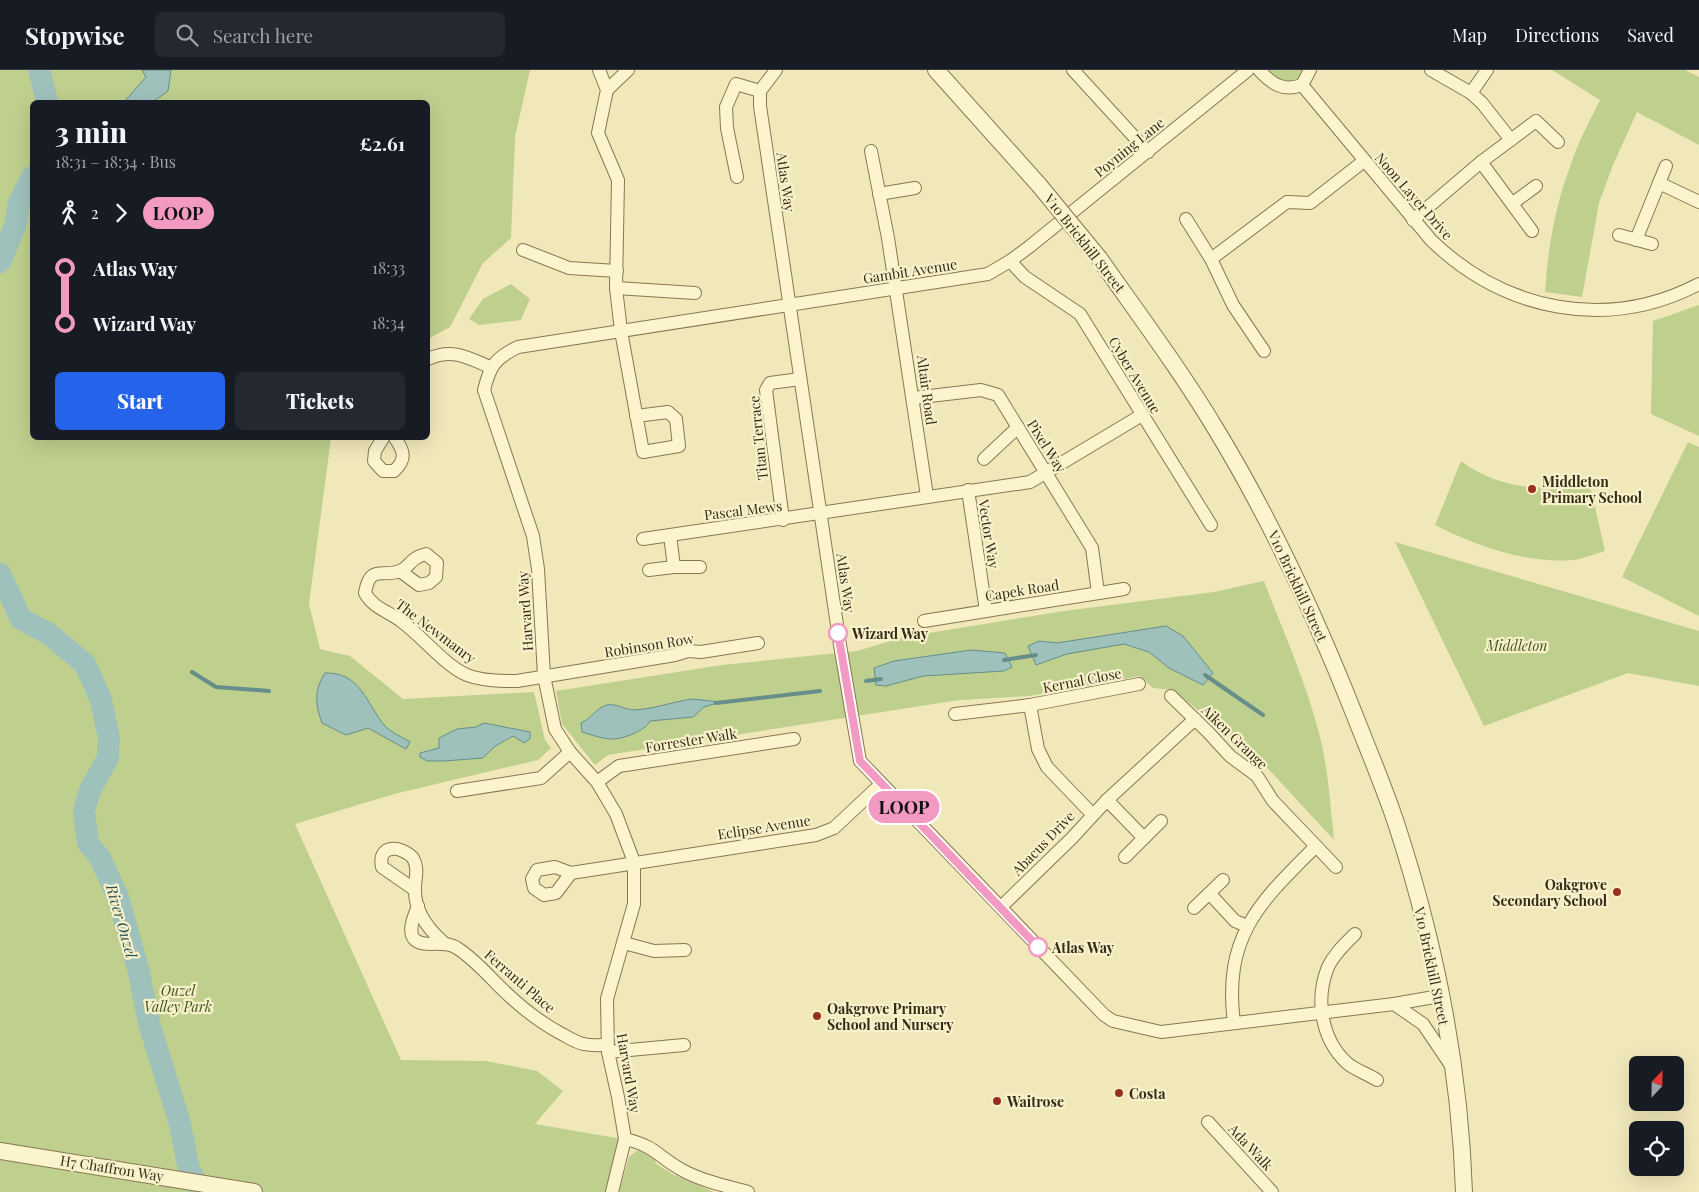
<!DOCTYPE html>
<html lang="en">
<head>
<meta charset="utf-8">
<style>
	:root { --surface:#171b24; --page:#242831; --text:#f1f3f6; --muted:#9ea1a6; --line:#363941; --accent:#2563eb }
	body { margin:0; font-family:"Playfair Display",serif; background:var(--page); color:var(--text); height:100vh; display:flex; flex-direction:column; font-size:19px; white-space:nowrap }
	* { box-sizing:border-box; margin:0 }
	p { font-size:16px; color:var(--muted) }
	.icon { flex:none; width:28px; height:28px; fill:none; stroke:currentColor; stroke-width:2; stroke-linecap:round; stroke-linejoin:round }
	.map { position:relative; flex:1; overflow:hidden }
	.sheet { position:absolute; left:30px; top:30px; width:400px; height:340px; display:flex; flex-direction:column; background:var(--surface); border-radius:8px; box-shadow:0 5px 20px #0002 }
	.sheet>* { flex:none }
	.badge { padding:0 10px; border-radius:16px; font-size:18px; line-height:32px }
	.needle { width:32px; rotate:22deg }
	.controls { position:absolute; left:1629px; top:986px; display:grid; gap:10px }
	.controls a { display:grid; place-items:center; width:55px; height:55px; border-radius:8px; background:var(--surface); box-shadow:0 5px 20px #0002; font-size:25px }
	.map>.badge { position:absolute; translate:-50% -50%; box-shadow:0 0 0 2px #fff }
	.legs { display:flex; align-items:center; gap:8px; height:55px; padding:0 25px; font-size:16px }
	.legs p { margin-inline-start:auto }
	.head { display:flex; align-items:center; justify-content:space-between; height:85px; padding:0 25px }
	h1 { font-size:28px; font-weight:800; line-height:38px }
	.primary-button { display:flex; gap:10px; margin-top:auto; padding:10px 25px }
	.primary-button a { flex:1; height:58px; border-radius:8px; background:var(--accent); color:#fff; font-size:20px; font-weight:800; line-height:58px; text-align:center }
	.primary-button a+a { background:var(--page); color:var(--text) }
	ul { padding:0 25px; list-style:none }
	li { display:flex; align-items:center; gap:18px; height:55px; font-size:19px }
	li i { display:grid; place-items:center; width:8px; height:100%; margin:0 6px; background:currentColor }
	li i::after { content:''; width:12px; height:12px; margin:-6px; border:4px solid; border-radius:50%; background:var(--surface) }
	li p { margin-inline-start:auto }
	li:first-child i { background:linear-gradient(#0000 50%,currentColor 0) }
	li:last-child i { background:linear-gradient(currentColor 50%,#0000 0) }
	header { display:flex; align-items:center; gap:30px; box-sizing:border-box; height:70px; padding:0 25px; background:var(--surface); border-bottom:1px solid var(--line) }
	header strong { font-size:24px }
	nav { display:flex; gap:28px; margin-inline-start:auto; font-size:18px }
	.search { width:350px; height:45px; background:var(--page); display:flex; align-items:center; gap:12px; box-sizing:border-box; padding:0 18px; border-radius:8px; color:var(--muted); font-size:19px }
	.map>svg:first-child { display:block }
	.green { fill:#becf8e }
	.water { fill:#9fc1bb; stroke:#668e8a }
	.lines { fill:none; stroke-linecap:round; stroke-linejoin:round }
	.stream { stroke:#668e8a; stroke-width:4 }
	.river { stroke:#9fc1bb; stroke-width:22 }
	.minor-casing { stroke:#887753; stroke-width:14 }
	.tertiary-casing { stroke:#887753; stroke-width:18 }
	.minor { stroke:#fbf4cd; stroke-width:12 }
	.tertiary { stroke:#fbf4cd; stroke-width:16 }
	.tertiary-bridge-casing { stroke:#887753; stroke-width:18; stroke-linecap:butt }
	.tertiary-bridge { stroke:#fbf4cd; stroke-width:16 }
	.line-1-casing { stroke:#fff; stroke-width:11 }
	.line-1 { stroke:#f29ac2; stroke-width:8 }
	.poi-dot { fill:#9b2f1f; stroke:#f8f1ca; stroke-width:2 }
	.stop-1-dot { fill:#fff; stroke:#f29ac2; stroke-width:2.5 }
	.labels { text-anchor:middle; dominant-baseline:central; stroke-width:4.5; stroke-linejoin:round; paint-order:stroke }
	.street-label { font-size:14px; fill:#362b19; stroke:#f8f1ca }
	.poi-label { font-size:14px; font-weight:bold; fill:#362b19; stroke:#f8f1ca; text-anchor:start }
	.stop-label { font-size:14px; font-weight:bold; fill:#362b19; stroke:#f8f1ca; text-anchor:start }
	.park-label { font-size:14px; font-style:italic; fill:#3f541f; stroke:#f8f1ca }
	.water-label { font-size:15px; font-style:italic; fill:#275357; stroke:#f8f1ca }
</style>
</head>
<body>
<header>
<strong>Stopwise</strong>
<div class="search"><svg class="icon" aria-label="search" viewBox="0 0 24 24"><circle cx="10" cy="10" r="6"/><path d="M15 15l6 6"/></svg>Search here</div>
<nav><a>Map</a><a>Directions</a><a>Saved</a></nav>
</header>
<div class="map">
<svg width="1699" height="1122" viewBox="0 0 1699 1122">
	<rect width="100%" height="100%" fill="#f1e8ba"/>
	<!-- green -->
	<g class="green">
		<polygon points="0,0 530,0 515,67 511,168 483,193 450,257 428,269 428,32 32,32 32,368 331,368 309,534 320,579 350,586 403,629 534,622 545,670 551,678 538,690 394,724 295,754 401,990 486,991 537,1001 563,1021 535,1054 622,1069 612,1122 0,1122"/>
		<polygon points="1269,0 1304,0 1299,8 1286,12 1276,8"/>
		<path d="M1552,0H1685L1699,7V75L1637,42L1613,95L1599,133L1582,227L1545,222C1548,178 1555,136 1571,94C1578,72 1590,51 1600,30Z"/>
		<polygon points="511,214 530,229 521,250 479,255 469,249 483,229"/>
		<polygon points="1699,235 1699,366 1651,344 1653,251"/>
		<polygon points="1688,372 1699,377 1699,546 1622,507"/>
		<path d="M1461,391C1497,419 1547,423 1589,411L1605,481C1594,484 1583,489 1572,490C1526,494 1474,475 1435,455Z"/>
		<polygon points="1395,472 1699,561 1699,616 1628,603 1484,656"/>
		<path d="M1264,511C1282,559 1304,607 1317,656C1328,693 1330,732 1334,770L1260,690L1173,620L1153,618L1140,606L1029,626L959,630L608,685L595,695L562,654L556,621L722,595L857,581L904,567L1064,541L1214,522Z"/>
		<polygon points="639,1079 657,1087 655,1093 674,1105 714,1122 619,1122 629,1087"/>
	</g>
	<!-- water -->
	<g class="water">
		<polygon points="142,0 171,0 168,21 153,32 124,32 146,7"/>
		<polygon points="1166,556 1183,566 1213,603 1203,615 1169,598 1149,582 1124,574 1067,584 1036,595 1028,576 1039,571 1057,573"/>
		<polygon points="971,580 1005,583 1012,597 1004,601 923,606 886,616 876,615 874,598 894,591"/>
		<path d="M325,603C362,602 366,635 386,657C392,663 402,667 410,672L406,679L368,658L346,665L322,653C315,634 314,620 325,603Z"/>
		<path d="M692,629L720,632L704,637L693,647L650,651C646,658 642,659 635,663C612,673 605,669 582,662L581,653C591,649 596,638 607,635C616,633 625,640 634,640C654,639 672,632 692,629Z"/>
		<polygon points="484,653 530,662 530,669 524,673 513,666 494,677 483,688 444,691 427,691 420,687 420,683 439,678 439,668 457,659 476,657"/>
	</g>
	<g class="lines">
		<!-- stream -->
		<g class="stream">
			<polyline points="1004,590 1036,585"/>
			<polyline points="192,602 216,617 269,621"/>
			<polyline points="1205,605 1263,645"/>
			<polyline points="866,611 881,609"/>
			<polyline points="716,633 820,621"/>
		</g>
		<!-- river -->
		<g class="river">
			<polyline points="39,0 47,32"/>
			<polyline points="0,192 15,156 19,133 32,107"/>
			<polyline points="0,504 21,549 49,564 85,594 101,630 109,668 108,688 90,720 84,741 88,773 100,788 118,827 138,898 149,953 180,1054 189,1100 203,1122"/>
		</g>
		<defs>
			<g id="minor">
				<polyline points="599,0 607,20 598,63 618,110 616,218 621,261 643,382 679,376 676,349 668,342 636,346"/>
				<polyline points="776,0 760,21 760,36 840,575 860,691 1104,945 1113,951 1161,962 1394,934 1440,926"/>
				<polyline points="1073,0 1148,82"/>
				<path d="M1259,0C1272,14 1283,22 1302,15L1310,0"/>
				<polyline points="1431,0 1471,23 1482,33 1511,70"/>
				<path d="M1302,15L1431,170C1504,241 1607,262 1699,214"/>
				<polyline points="607,20 628,0"/>
				<polyline points="1471,23 1487,0"/>
				<polyline points="871,81 888,168 927,426"/>
				<polyline points="1481,92 1532,161"/>
				<polyline points="737,107 727,58 726,37 736,14 760,21"/>
				<polyline points="1659,113 1666,96"/>
				<polyline points="879,124 915,118"/>
				<polyline points="1513,133 1536,116"/>
				<polyline points="1186,149 1211,189 1233,235 1264,281"/>
				<polyline points="1413,150 1481,92 1536,51 1558,72"/>
				<polyline points="1619,165 1652,174"/>
				<polyline points="1636,170 1659,113 1699,132"/>
				<polyline points="523,180 569,198 617,201"/>
				<polyline points="1211,189 1287,132 1310,133 1364,91"/>
				<polyline points="1010,191 1025,207 1080,244 1211,455"/>
				<polyline points="616,218 695,223"/>
				<path d="M428,289C452,278 467,287 490,297"/>
				<polyline points="913,328 981,320 998,325 1092,478 1098,523"/>
				<path d="M383,368L375,381L374,391L383,401H394C407,389 404,381 395,368"/>
				<polyline points="984,389 1018,357"/>
				<polyline points="968,420 986,541"/>
				<polyline points="783,450 766,320 770,313 800,309"/>
				<polyline points="670,465 674,497"/>
				<polyline points="643,469 1030,412 1142,345"/>
				<polyline points="649,500 674,497 700,497"/>
				<path d="M400,501L419,515L429,513L436,507L437,493L426,484C410,488 410,497 400,501C381,508 370,494 365,523C373,538 388,541 401,551C421,565 445,596 467,605C483,611 501,611 517,611L675,585L688,581L701,582L758,573"/>
				<polyline points="924,551 1124,519"/>
				<polyline points="1171,626 1208,662 1230,686 1257,706 1273,731 1336,797"/>
				<polyline points="1030,635 1038,679 1047,697 1092,744"/>
				<polyline points="955,644 1030,635 1139,614"/>
				<polyline points="597,712 619,696 794,669"/>
				<polyline points="457,721 541,708 570,682"/>
				<polyline points="1144,768 1107,730 1195,649"/>
				<polyline points="1125,787 1161,751"/>
				<polyline points="571,803 555,797 537,800 532,809 534,818 544,825 556,823 571,803 816,765 834,758 881,714"/>
				<path d="M415,820L382,797C377,774 401,775 413,788C419,799 415,807 415,818C414,841 427,858 443,872"/>
				<polyline points="1210,824 1235,851 1247,856"/>
				<path d="M418,836C415,844 407,860 414,869C423,879 444,869 457,878C474,889 486,903 499,916C517,934 538,951 560,963C568,967 576,973 584,974C592,976 600,975 607,975"/>
				<polyline points="1001,837 1072,768 1107,730"/>
				<polyline points="1194,838 1223,810"/>
				<path d="M1355,864C1345,874 1334,884 1328,897C1315,929 1321,969 1347,993C1355,1000 1368,1004 1377,1010"/>
				<polyline points="624,873 654,881 685,880"/>
				<polyline points="1394,934 1423,954 1450,994"/>
				<path d="M1234,953C1223,866 1259,833 1316,776"/>
				<polyline points="608,982 684,975"/>
				<polyline points="1208,1052 1272,1122"/>
				<path d="M625,1069C656,1076 658,1087 682,1100C702,1111 726,1116 748,1122"/>
				<path d="M612,1122L625,1069L618,1027L608,982L607,929L634,834V792L616,744L597,712L570,682L555,659L544,606L538,499L533,466L484,320C490,296 495,288 518,277L988,204L1010,191L1029,177L1248,0"/>
			</g>
			<g id="tertiary">
				<polyline points="936,0 1039,115"/>
				<path d="M1099,188C1139,245 1181,301 1217,361C1272,452 1316,547 1355,646C1369,682 1385,719 1397,756C1435,873 1460,999 1464,1122"/>
				<polyline points="0,1081 254,1122"/>
			</g>
		</defs>
		<!-- minor casing -->
		<use href="#minor" class="minor-casing"/>
		<!-- tertiary casing -->
		<use href="#tertiary" class="tertiary-casing"/>
		<!-- minor -->
		<use href="#minor" class="minor"/>
		<!-- tertiary -->
		<use href="#tertiary" class="tertiary"/>
		<defs>
			<polyline id="tertiary-bridge" points="1039,115 1099,188"/>
		</defs>
		<!-- tertiary-bridge casing -->
		<use href="#tertiary-bridge" class="tertiary-bridge-casing"/>
		<!-- tertiary-bridge -->
		<use href="#tertiary-bridge" class="tertiary-bridge"/>
	</g>
	<g class="lines">
		<defs>
			<polyline id="line-1" points="838,563 860,691 1038,877"/>
		</defs>
		<!-- line-1 casing -->
		<use href="#line-1" class="line-1-casing"/>
		<!-- line-1 -->
		<use href="#line-1" class="line-1"/>
	</g>
	<!-- markers -->
	<g class="poi-dot">
		<circle cx="1532" cy="419" r="5"/>
		<circle cx="1617" cy="822" r="5"/>
		<circle cx="817" cy="946" r="5"/>
		<circle cx="1119" cy="1023" r="5"/>
		<circle cx="997" cy="1031" r="5"/>
	</g>
	<g class="stop-1-dot">
		<circle cx="838" cy="563" r="9"/>
		<circle cx="1038" cy="877" r="9"/>
	</g>
	<g class="labels">
		<!-- street labels -->
		<g class="street-label">
			<text transform="translate(1129 77) rotate(-39)">Poyning Lane</text>
			<text transform="translate(786 112) rotate(82)">Atlas Way</text>
			<text transform="translate(1414 126) rotate(49)">Noon Layer Drive</text>
			<text transform="translate(1085 173) rotate(52)">V10 Brickhill Street</text>
			<text transform="translate(910 201) rotate(-9)">Gambit Avenue</text>
			<text transform="translate(1135 305) rotate(59)">Cyber Avenue</text>
			<text transform="translate(927 320) rotate(82)">Altair Road</text>
			<text transform="translate(758 368) rotate(-96)">Titan Terrace</text>
			<text transform="translate(1047 376) rotate(58)">Pixel Way</text>
			<text transform="translate(743 440) rotate(-7)">Pascal Mews</text>
			<text transform="translate(989 464) rotate(81)">Vector Way</text>
			<text transform="translate(846 513) rotate(82)">Atlas Way</text>
			<text transform="translate(1298 516) rotate(65)">V10 Brickhill Street</text>
			<text transform="translate(1022 520) rotate(-9)">Capek Road</text>
			<text transform="translate(525 541) rotate(-94)">Harvard Way</text>
			<text transform="translate(436 561) rotate(37)">The Newmanry</text>
			<text transform="translate(649 575) rotate(-9)">Robinson Row</text>
			<text transform="translate(1082 610) rotate(-11)">Kernal Close</text>
			<text transform="translate(1235 667) rotate(44)">Aiken Grange</text>
			<text transform="translate(691 670) rotate(-9)">Forrester Walk</text>
			<text transform="translate(764 757) rotate(-9)">Eclipse Avenue</text>
			<text transform="translate(1043 773) rotate(-46)">Abacus Drive</text>
			<text transform="translate(1432 896) rotate(78)">V10 Brickhill Street</text>
			<text transform="translate(520 911) rotate(41)">Ferranti Place</text>
			<text transform="translate(629 1003) rotate(80)">Harvard Way</text>
			<text transform="translate(1251 1077) rotate(47)">Ada Walk</text>
			<text transform="translate(112 1098) rotate(9)">H7 Chaffron Way</text>
		</g>
		<!-- poi labels -->
		<g class="poi-label">
			<text x="1542" y="411">Middleton<tspan x="1542" dy="16">Primary School</tspan></text>
			<text x="1607" y="814" text-anchor="end">Oakgrove<tspan x="1607" dy="16">Secondary School</tspan></text>
			<text x="827" y="938">Oakgrove Primary<tspan x="827" dy="16">School and Nursery</tspan></text>
			<text x="1129" y="1023">Costa</text>
			<text x="1007" y="1031">Waitrose</text>
		</g>
		<!-- stop labels -->
		<g class="stop-label">
			<text x="852" y="563">Wizard Way</text>
			<text x="1052" y="877">Atlas Way</text>
		</g>
		<!-- park labels -->
		<g class="park-label">
			<text x="1517" y="575">Middleton</text>
			<text x="178" y="920">Ouzel<tspan x="178" dy="16">Valley Park</tspan></text>
		</g>
		<!-- water labels -->
		<g class="water-label">
			<text transform="translate(122 851) rotate(74)">River Ouzel</text>
		</g>
	</g>
</svg>
<div class="controls">
<a><svg class="needle" viewBox="-14 -14 28 28"><path d="M0-13l5 13h-10z" fill="#e53935"/><path d="M0 13l5-13h-10z" fill="#9ea1a6"/></svg></a>
<a><svg class="icon" aria-label="locate" viewBox="0 0 24 24"><circle cx="12" cy="12" r="6"/><path d="M12 2v4M12 18v4M2 12h4M18 12h4"/></svg></a>
</div>
<b class="badge" style="left:904px;top:737px;background:#f29ac2;color:#111">LOOP</b>
<section class="sheet">
<div class="head"><div><h1>3 min</h1><p>18:31 – 18:34 · Bus</p></div><b>£2.61</b></div>
<div class="legs"><svg class="icon" aria-label="walk" viewBox="0 0 24 24"><circle cx="13" cy="4" r="2"/><path d="M13 8l-2 6 4 7M11 14l-3 7M7 12l3-4h3l4 4"/></svg>2<svg class="icon" aria-label="forward" viewBox="0 0 24 24"><path d="M9 5l7 7-7 7"/></svg><b class="badge" style="background:#f29ac2;color:#111">LOOP</b></div>
<ul>
<li><i style="color:#f29ac2"></i><b>Atlas Way</b><p>18:33</p></li>
<li><i style="color:#f29ac2"></i><b>Wizard Way</b><p>18:34</p></li>
</ul>
<div class="primary-button"><a>Start</a><a>Tickets</a></div>
</section>
</div>
</body>
</html>
